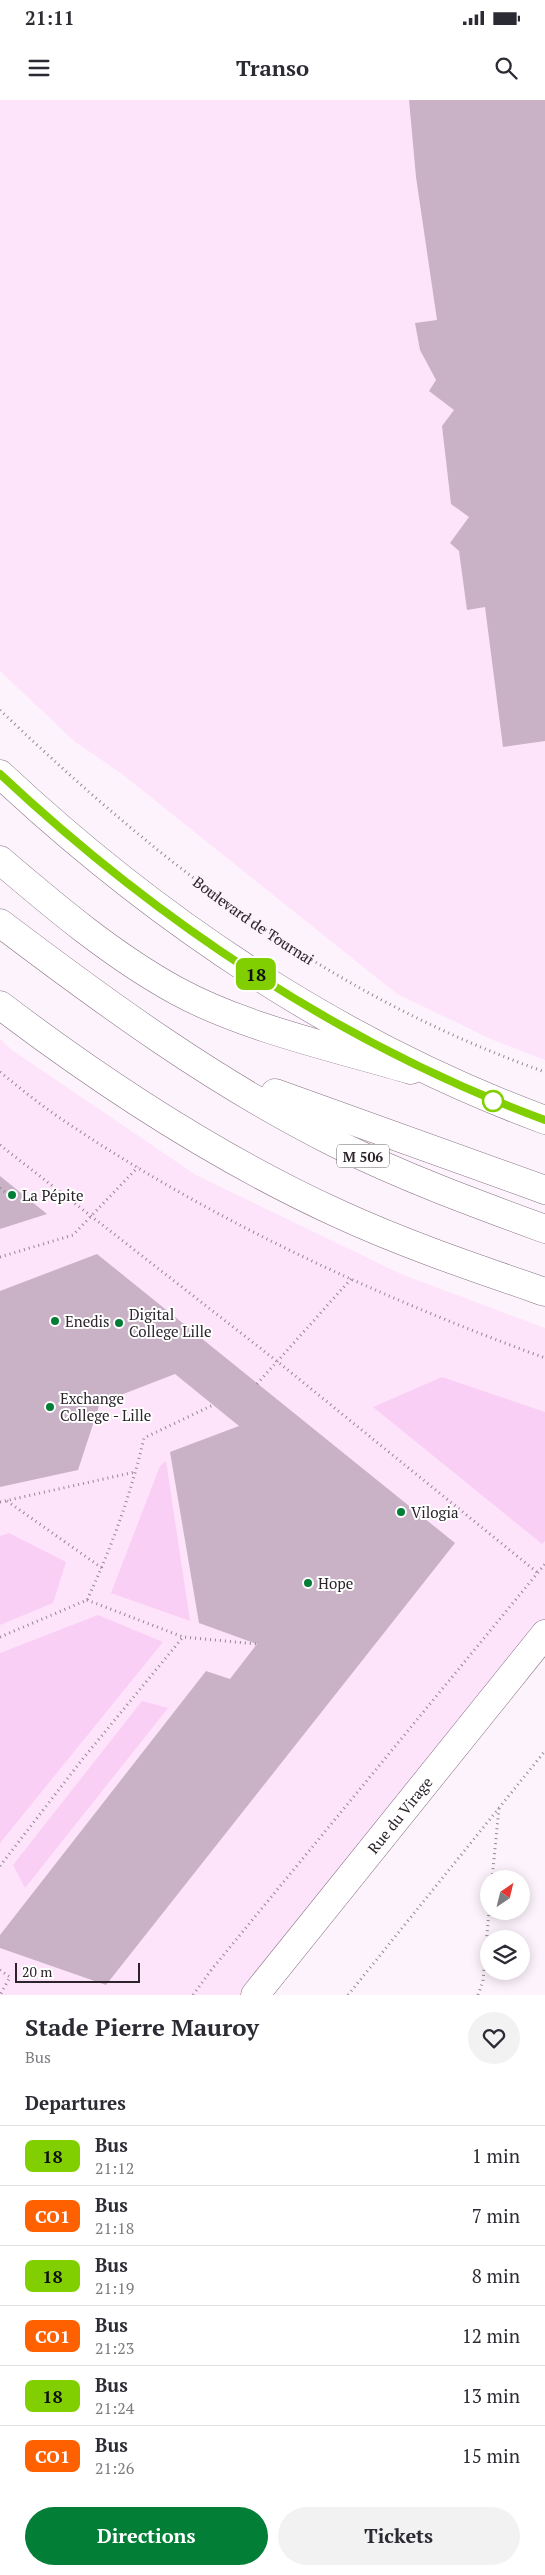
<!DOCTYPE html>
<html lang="en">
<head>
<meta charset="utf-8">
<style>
	:root { --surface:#fff; --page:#f2f2f3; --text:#2b2b33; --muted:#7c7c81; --line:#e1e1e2; --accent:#037e36 }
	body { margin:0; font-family:"PT Serif",serif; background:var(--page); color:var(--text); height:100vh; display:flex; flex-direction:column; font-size:19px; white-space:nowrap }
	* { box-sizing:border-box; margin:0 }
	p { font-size:16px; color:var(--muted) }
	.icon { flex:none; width:28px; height:28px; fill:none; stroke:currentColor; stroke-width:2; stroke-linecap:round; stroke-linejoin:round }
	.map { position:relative; height:1895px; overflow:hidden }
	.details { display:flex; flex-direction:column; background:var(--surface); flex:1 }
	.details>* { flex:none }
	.badge { padding:0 10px; border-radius:8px; font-size:18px; line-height:32px }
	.needle { width:32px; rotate:35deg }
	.fabs { position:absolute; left:480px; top:1770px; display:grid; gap:10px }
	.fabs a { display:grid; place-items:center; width:50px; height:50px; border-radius:50%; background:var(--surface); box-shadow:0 2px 12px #0003; font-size:25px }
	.scale { position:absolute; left:15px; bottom:12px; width:125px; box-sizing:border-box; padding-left:5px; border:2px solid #2c232b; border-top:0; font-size:14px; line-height:18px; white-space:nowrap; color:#2c232b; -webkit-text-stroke:4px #fff; paint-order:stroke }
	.map>.badge { position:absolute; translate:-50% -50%; box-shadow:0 0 0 2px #fff }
	h2 { padding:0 25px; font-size:19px; line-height:45px }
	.round { display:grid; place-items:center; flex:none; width:52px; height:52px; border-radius:26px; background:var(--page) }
	.headline { display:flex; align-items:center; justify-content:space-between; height:85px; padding:0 25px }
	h1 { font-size:24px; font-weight:800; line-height:38px }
	.action { display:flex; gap:10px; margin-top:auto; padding:10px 25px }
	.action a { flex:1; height:58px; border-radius:30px; background:var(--accent); color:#fff; font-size:20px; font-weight:800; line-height:58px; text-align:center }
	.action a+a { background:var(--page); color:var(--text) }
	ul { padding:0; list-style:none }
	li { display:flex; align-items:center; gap:15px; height:60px; padding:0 25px; border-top:1px solid var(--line) }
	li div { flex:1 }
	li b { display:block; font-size:19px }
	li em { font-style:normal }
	li .badge { min-width:55px; font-weight:700; text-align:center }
	.status { display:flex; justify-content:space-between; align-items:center; height:35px; padding:0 25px; background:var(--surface); direction:ltr }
	.status svg { height:14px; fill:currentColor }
	header { display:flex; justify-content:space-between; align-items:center; height:65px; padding:0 25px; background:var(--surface); font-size:22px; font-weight:800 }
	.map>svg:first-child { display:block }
	.built { fill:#fde4fa }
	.green { fill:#facff6 }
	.building { fill:#c9b2c6 }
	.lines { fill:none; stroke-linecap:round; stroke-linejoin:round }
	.minor-casing { stroke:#857082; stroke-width:29 }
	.major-casing { stroke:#857082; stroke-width:29 }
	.path { stroke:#928991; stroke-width:3; stroke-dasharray:1 4; stroke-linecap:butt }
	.minor { stroke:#fff; stroke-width:28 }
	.major { stroke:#fff; stroke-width:28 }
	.line-casing { stroke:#fff; stroke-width:11 }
	.line { stroke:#81cf00; stroke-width:8 }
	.stop-dot { fill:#fff; stroke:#81cf00; stroke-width:2.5 }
	.poi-dot { fill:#037e36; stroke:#fff; stroke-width:2 }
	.labels { text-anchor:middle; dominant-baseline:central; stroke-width:4; stroke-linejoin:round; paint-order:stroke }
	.shield { fill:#fff; stroke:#6b656b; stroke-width:1 }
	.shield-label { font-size:14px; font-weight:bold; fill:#2c232b }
	.street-label { font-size:15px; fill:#2c232b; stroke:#fff }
	.poi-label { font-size:15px; fill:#2c232b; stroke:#fff; text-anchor:start }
</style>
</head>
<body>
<div class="status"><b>21:11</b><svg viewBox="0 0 49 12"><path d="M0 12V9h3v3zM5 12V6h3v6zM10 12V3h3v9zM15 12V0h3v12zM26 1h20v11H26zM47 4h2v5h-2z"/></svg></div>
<header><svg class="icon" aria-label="menu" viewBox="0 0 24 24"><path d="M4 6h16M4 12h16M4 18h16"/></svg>Transo<svg class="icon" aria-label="search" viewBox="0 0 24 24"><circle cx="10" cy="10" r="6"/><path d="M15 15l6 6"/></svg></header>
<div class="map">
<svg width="545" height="1895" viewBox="0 0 545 1895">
	<rect width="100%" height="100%" fill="#fdf3fc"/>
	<!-- built -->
	<g class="built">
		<polygon points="0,0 545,0 545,960 493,940 397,894 122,674 74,641 0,571"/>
		<polygon points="0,939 12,950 196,1075 401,1174 545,1228 545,1556 271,1895 0,1895"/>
	</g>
	<!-- green -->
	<g class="green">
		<polygon points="442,1277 545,1312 545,1441 542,1444 373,1307"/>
		<polygon points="166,1361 190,1521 111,1493 160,1366"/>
		<polygon points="9,1433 66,1462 53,1503 0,1525 0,1436"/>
		<polygon points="98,1515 163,1542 0,1743 0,1553"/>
		<polygon points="142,1601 168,1608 25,1788 13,1765"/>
	</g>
	<!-- building -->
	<g class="building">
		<polygon points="409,0 545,0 545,641 503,647 485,507 467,510 459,451 450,443 469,417 451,404 442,326 454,310 429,291 436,280 420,250 415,223 437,220 416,77"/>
		<polygon points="0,1076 47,1114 0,1129"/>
		<polygon points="97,1154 455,1443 106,1885 0,1848 0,1835 206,1571 230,1579 257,1544 199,1523 170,1352 239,1326 175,1274 100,1303 78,1370 0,1387 0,1191"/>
	</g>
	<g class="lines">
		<defs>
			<g id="minor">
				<path d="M0,760C55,807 113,856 177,891C245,928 336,948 411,970"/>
				<path d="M0,905C104,984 217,1058 337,1113C404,1144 475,1168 545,1192"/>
				<path id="s2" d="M255,1895L545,1534"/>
			</g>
			<g id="major">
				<path d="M0,674C158,822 342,945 545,1020"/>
				<path d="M0,823C107,904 215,983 335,1043C403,1077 474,1103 545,1129"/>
				<polyline points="275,993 545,1090"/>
			</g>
		</defs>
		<!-- minor casing -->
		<use href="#minor" class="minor-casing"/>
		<!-- major casing -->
		<use href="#major" class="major-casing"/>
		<!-- path -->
		<g class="path">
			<path id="s1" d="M0,610C164,767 328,895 545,972"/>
			<path d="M0,972C20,988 39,1004 60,1018C210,1120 376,1196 545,1258"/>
			<polyline points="0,1045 278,1262 538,1473"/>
			<polyline points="0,1088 15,1100"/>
			<polyline points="0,1157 73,1135 138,1067"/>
			<polyline points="257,1284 351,1179"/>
			<polyline points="7,1401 102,1468"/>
			<polyline points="0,1402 135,1372"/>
			<polyline points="87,1500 183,1537 257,1544"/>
			<path d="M0,1537L87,1500C111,1449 131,1394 144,1338L213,1305"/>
			<polyline points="0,1766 81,1661 183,1537"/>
			<polyline points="492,1779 499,1708"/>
			<polyline points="0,1870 10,1877 0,1895"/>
			<polyline points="193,1895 212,1869 545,1464"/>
			<polyline points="348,1895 545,1651"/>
			<polyline points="478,1895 483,1881 489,1811"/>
		</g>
		<!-- minor -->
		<use href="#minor" class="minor"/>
		<!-- major -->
		<use href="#major" class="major"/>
	</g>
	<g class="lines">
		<defs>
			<path id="line" d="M0,674C158,822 342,945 545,1020"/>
		</defs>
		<!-- line casing -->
		<use href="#line" class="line-casing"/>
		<!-- line -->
		<use href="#line" class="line"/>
	</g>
	<!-- markers -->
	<circle class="stop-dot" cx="493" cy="1001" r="10"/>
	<g class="poi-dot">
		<circle cx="12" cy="1095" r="5"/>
		<circle cx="55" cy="1221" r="5"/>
		<circle cx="119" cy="1223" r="5"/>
		<circle cx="50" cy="1307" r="5"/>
		<circle cx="401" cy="1412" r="5"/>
		<circle cx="308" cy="1483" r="5"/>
	</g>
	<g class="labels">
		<!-- shield labels -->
		<rect class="shield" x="337" y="1044.5" width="52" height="23" rx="4"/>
		<g class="shield-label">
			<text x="363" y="1056">M 506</text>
		</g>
		<!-- street labels -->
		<g class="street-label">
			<text stroke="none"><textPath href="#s1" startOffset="330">Boulevard de Tournai</textPath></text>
			<text stroke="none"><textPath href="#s2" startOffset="231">Rue du Virage</textPath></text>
		</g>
		<!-- poi labels -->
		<g class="poi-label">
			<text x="22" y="1095">La Pépite</text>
			<text x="129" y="1214">Digital<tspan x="129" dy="17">College Lille</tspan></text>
			<text x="65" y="1221">Enedis</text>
			<text x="60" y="1298">Exchange<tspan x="60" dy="17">College - Lille</tspan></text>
			<text x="411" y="1412">Vilogia</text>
			<text x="318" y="1483">Hope</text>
		</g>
	</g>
</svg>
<div class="fabs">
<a><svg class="needle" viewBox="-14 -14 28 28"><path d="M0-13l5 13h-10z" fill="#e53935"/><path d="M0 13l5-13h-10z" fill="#7c7c81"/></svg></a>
<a><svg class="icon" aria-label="layers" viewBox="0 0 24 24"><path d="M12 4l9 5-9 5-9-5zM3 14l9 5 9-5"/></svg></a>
</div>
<div class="scale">20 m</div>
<b class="badge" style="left:256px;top:874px;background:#81cf00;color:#111">18</b>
</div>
<section class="details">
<div class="headline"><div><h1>Stade Pierre Mauroy</h1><p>Bus</p></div><a class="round"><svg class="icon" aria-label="heart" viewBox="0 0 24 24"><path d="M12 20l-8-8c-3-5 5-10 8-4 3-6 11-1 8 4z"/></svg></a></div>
<h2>Departures</h2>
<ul>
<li><span class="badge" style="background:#81cf00;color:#111">18</span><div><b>Bus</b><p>21:12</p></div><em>1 min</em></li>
<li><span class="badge" style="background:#ff6000;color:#fff">CO1</span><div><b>Bus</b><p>21:18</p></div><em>7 min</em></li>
<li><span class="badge" style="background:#81cf00;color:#111">18</span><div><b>Bus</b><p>21:19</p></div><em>8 min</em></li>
<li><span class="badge" style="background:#ff6000;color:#fff">CO1</span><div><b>Bus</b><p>21:23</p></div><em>12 min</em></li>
<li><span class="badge" style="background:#81cf00;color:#111">18</span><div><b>Bus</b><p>21:24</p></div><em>13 min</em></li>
<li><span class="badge" style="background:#ff6000;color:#fff">CO1</span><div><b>Bus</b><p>21:26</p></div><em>15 min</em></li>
</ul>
<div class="action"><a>Directions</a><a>Tickets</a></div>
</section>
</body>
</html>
